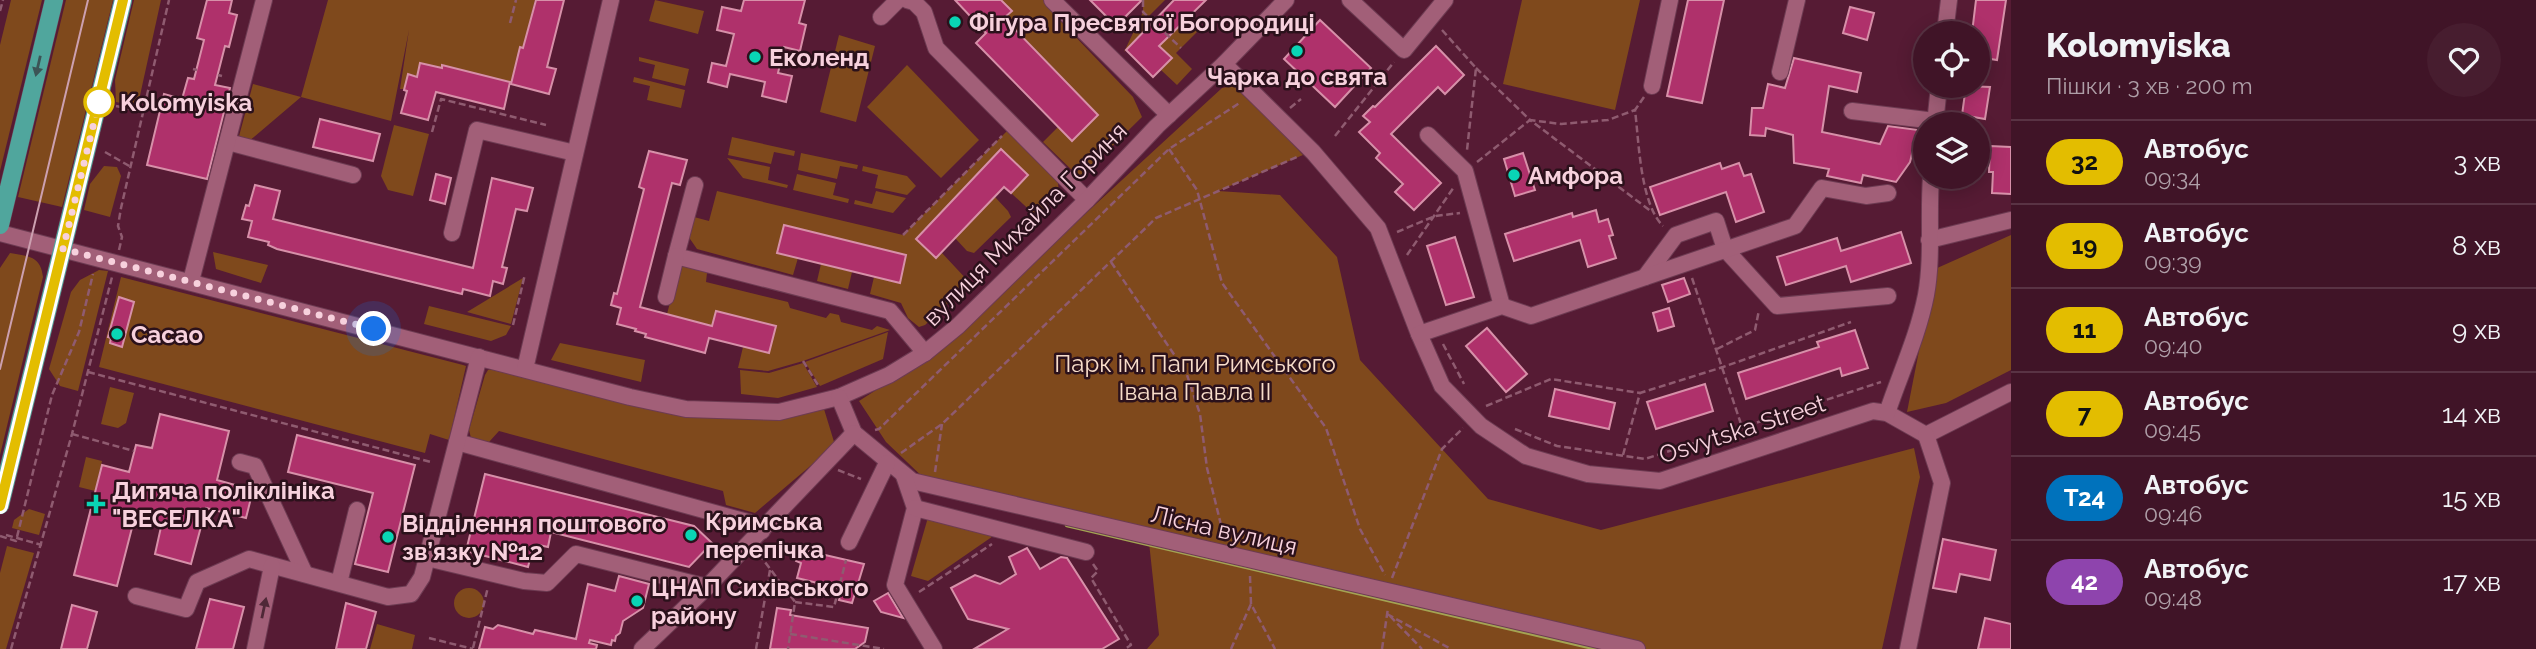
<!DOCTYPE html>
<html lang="uk">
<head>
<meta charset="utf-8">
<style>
	:root { --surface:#401427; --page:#471d2f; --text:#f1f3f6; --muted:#ae9ea7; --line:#593344 }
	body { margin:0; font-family:Raleway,sans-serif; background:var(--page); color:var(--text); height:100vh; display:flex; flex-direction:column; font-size:26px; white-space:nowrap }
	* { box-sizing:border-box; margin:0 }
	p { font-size:23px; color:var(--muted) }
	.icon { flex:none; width:38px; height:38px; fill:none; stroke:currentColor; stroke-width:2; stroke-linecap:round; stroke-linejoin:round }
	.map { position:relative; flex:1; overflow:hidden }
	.panel { display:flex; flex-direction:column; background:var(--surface); width:525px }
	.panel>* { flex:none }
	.badge { padding:0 14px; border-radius:23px; font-size:24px; line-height:46px }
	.fabs { position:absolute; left:1913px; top:21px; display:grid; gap:14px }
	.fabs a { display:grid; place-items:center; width:77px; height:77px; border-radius:50%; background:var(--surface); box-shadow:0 4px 18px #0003,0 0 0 2px var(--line); font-size:35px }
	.you { position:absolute; width:35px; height:35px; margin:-18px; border:5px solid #fff; border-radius:50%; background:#1a73e8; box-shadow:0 0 0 10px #1a73e833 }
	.map>.badge { position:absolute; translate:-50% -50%; box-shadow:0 0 0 4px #fff }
	.round { display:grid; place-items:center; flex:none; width:74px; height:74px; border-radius:37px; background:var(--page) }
	.headline { display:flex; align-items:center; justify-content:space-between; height:119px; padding:0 35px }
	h1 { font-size:33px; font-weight:800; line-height:52px }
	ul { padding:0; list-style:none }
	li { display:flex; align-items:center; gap:21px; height:84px; padding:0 35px; border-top:2px solid var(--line) }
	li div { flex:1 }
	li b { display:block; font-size:26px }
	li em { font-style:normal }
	li .badge { min-width:77px; font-weight:700; text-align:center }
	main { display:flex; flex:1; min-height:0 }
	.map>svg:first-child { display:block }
	.green { fill:#7f491c }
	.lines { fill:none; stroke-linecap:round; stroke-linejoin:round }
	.stream { stroke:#a4a453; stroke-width:4.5 }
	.building { fill:#af316b; stroke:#d790a9; stroke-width:2 }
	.minor-casing { stroke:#6d3b52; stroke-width:18 }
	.major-casing { stroke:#6d3b52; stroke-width:19 }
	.path { stroke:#8f5b70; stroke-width:2.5; stroke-dasharray:7 3.5; stroke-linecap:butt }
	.minor { stroke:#a25f78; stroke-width:16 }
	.major { stroke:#50a69d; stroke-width:18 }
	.tram { stroke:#cca0b0; stroke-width:2 }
	.oneway { fill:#3c5456 }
	.oneway2 { fill:#4f2837 }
	.line-casing { stroke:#fff; stroke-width:16 }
	.line { stroke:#e3bd00; stroke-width:10 }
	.walk { stroke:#f7d1dd; stroke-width:7; stroke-dasharray:0 12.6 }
	.poi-dot { fill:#09d5b5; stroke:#2b111b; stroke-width:2.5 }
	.stop-dot { fill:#fff; stroke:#e3bd00; stroke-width:3.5 }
	.labels { text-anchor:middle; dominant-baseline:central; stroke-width:5; stroke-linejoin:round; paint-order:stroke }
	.poi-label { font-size:24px; font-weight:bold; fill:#f7d1dd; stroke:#2b111b; text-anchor:start }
	.stop-label { font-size:24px; font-weight:bold; fill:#f7d1dd; stroke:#2b111b; text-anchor:start }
	.street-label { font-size:24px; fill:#f7d1dd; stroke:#2b111b }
	.park-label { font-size:24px; fill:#f8ddca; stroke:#2b111b }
</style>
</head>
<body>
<main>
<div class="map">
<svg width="2011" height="649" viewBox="0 0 2011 649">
	<rect width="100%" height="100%" fill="#561b34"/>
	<!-- green -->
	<g class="green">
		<polygon points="11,0 42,0 0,171 0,45"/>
		<polygon points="66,0 113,0 62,207 18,197"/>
		<polygon points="134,0 161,0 139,100 132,105 116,102 115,80"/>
		<polygon points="328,0 535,0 523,48 520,47 511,84 510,82 443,65 442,68 421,63 417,77 408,75 404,89 400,89 409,30 391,121 301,97 248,142 238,140 253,84 301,97"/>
		<polygon points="655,0 704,11 698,34 649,21"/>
		<polygon points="1001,0 1045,0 1047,7 1133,97 1142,117 1080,178 1043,142 1058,127 1072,141 1098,115 1004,18 1011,10"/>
		<polygon points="1143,0 1165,0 1149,16 1146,15 1169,37 1188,18 1200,29 1176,53 1192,69 1177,85 1161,70 1172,58 1144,32 1124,52 1143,12"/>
		<polygon points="1522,0 1640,0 1615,110 1503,84"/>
		<polygon points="839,35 875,46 856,122 820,112"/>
		<polygon points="639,57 689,69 685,86 652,78 655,65 639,61"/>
		<polygon points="907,65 979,140 941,178 867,107"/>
		<polygon points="634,77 685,90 681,108 647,100 650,86 633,82"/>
		<polygon points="1232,86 1239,87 1303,155 1218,191 1280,195 1337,257 1360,360 1488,499 1601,530 1914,448 1920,477 1882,649 1147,649 1159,635 1148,533 928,482 886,442 859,401 934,353 1222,88"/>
		<polygon points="394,125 429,134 413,196 388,190 381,176"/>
		<polygon points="1007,131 1054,175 1058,183 1059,193 1037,217 1011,193 1028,175 1001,150 916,239 936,258 942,253 970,283 925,325 919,327 908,318 901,303 870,294 874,277 900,283 906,255 784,225 777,253 798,258 793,275 697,249 688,236 694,217 709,221 717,191 903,235"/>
		<polygon points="732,137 795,151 794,156 774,152 771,164 728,155"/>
		<polygon points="801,153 858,165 857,169 840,166 837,179 798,170"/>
		<polygon points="727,158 770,167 768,180 788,185 787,188 743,178"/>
		<polygon points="104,166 117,167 121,176 110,217 84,210 90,184"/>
		<polygon points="863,166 907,176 916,186 907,195 875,188 878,175 862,171"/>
		<polygon points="797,174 836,183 833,195 849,199 848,203 793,190"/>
		<polygon points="876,191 906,198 893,213 854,204 855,200 872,204"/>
		<polygon points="995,197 1008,211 1011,217 974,253 967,251 955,238"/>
		<polygon points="2011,235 2011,370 1946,403 1907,412 1935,269"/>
		<polygon points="213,252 268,265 261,283 216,269"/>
		<path d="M10,253C28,256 41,256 43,277L0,455V268Z"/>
		<polygon points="683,263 704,269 707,273 706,282 788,302 790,308 826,318 830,313 839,315 841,322 872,330 877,326 890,330 803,361 768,371 738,368 743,347 769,353 775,326 716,311 712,326 667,314 679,268"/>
		<polygon points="821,264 852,272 848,289 817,281"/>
		<polygon points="99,270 108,271 78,391 60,386 49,369 71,292 80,280"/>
		<polygon points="121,277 463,365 466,366 449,440 430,434 425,453 99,367"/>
		<polygon points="523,278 511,324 467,312"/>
		<polygon points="429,306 511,326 506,335 491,341 424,324"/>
		<polygon points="888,332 883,359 820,386 805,362"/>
		<polygon points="560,343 645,360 641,382 551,360"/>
		<polygon points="803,363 817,387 778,398 741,394 740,370 769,373"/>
		<polygon points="494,369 784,418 824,409 835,445 755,513 726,505 723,491 499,431 489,442 471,438 469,430 485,375 488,370"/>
		<polygon points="110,387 134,393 126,423 118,428 101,424"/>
		<polygon points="86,457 102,461 95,491 79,487"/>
		<polygon points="29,509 45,514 39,535 12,528 14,520"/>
		<polygon points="929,514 999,532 928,581 911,576"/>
		<polygon points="7,546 34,553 6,649 0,649 0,573"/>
		<circle cx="469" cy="603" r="15"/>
		<polygon points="377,624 415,635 412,649 370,649"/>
	</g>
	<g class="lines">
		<!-- stream -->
		<polyline class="stream" points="1067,525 1598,649"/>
	</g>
	<!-- building -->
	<g class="building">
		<polygon points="207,0 232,0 229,13 237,15 229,47 225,46 215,85 230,88 207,179 147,165 164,94 182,99 188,78 194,79 204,40 197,38"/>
		<polygon points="536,0 564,0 547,67 556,69 549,94 511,84 520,47 523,48"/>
		<polygon points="744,0 805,0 799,23 806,25 800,51 784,47 778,73 792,76 786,102 762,96 765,82 730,74 727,87 708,82 712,63 726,66 734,34 717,30 722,7 741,11"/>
		<polygon points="955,0 1001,0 1012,11 1004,18 1098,115 1072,141 976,43 986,33"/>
		<polygon points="1090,0 1142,0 1116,26"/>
		<polygon points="1174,0 1206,0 1159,46 1172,58 1153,77 1126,50"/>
		<polygon points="1688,0 1724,0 1702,103 1667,96"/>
		<polygon points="1976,0 2006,0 1997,60 1978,57 1978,33 1972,33"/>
		<polygon points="1850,7 1874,13 1867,40 1843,33"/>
		<polygon points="1320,20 1371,68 1335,107 1284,59"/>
		<polygon points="1436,46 1464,75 1445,94 1438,87 1391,134 1441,183 1414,210 1395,192 1403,184 1376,158 1380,153 1359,132 1370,122 1363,116 1373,106 1375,107"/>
		<polygon points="1794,58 1861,73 1857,92 1829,86 1822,132 1880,144 1888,126 1918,130 1910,162 1896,182 1863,175 1861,183 1827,176 1829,169 1794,163 1793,135 1766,128 1765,136 1750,135 1752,108 1763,108 1768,84 1785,88"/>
		<polygon points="420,63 442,68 442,65 510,82 504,109 436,92 428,120 401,113 407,91 404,90 408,74 417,77"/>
		<polygon points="1966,86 1990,87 1985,119 1962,115"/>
		<polygon points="320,119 380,134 373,161 313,147"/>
		<polygon points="1990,146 2011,147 2011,194 1992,193 1993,172 1989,172"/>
		<polygon points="1001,149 1028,175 1011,193 1004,187 936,258 916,239"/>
		<polygon points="649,151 687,160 680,185 672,183 640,307 712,326 716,311 776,326 769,353 709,338 705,353 645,337 646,334 635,331 636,329 617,324 621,308 611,305 614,293 617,294 644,189 639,187"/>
		<polygon points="1523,153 1535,190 1515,196 1504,159"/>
		<polygon points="1720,163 1722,169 1739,163 1744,176 1751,174 1764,212 1736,222 1726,192 1660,215 1650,187"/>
		<polygon points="436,174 451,178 445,204 430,200"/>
		<polygon points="492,178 533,188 527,211 516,209 502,267 507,268 503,284 493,281 490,296 463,289 462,294 277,249 268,245 269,242 248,237 252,221 242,219 246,205 249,206 255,185 280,191 273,219 473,268"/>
		<polygon points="1596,210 1599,222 1608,219 1613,235 1609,236 1616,258 1588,267 1580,240 1514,261 1505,234 1572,213 1573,217"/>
		<polygon points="784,225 906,255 900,283 777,253"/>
		<polygon points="1901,232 1911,263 1851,282 1846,266 1786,285 1777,257 1837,238 1841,251"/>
		<polygon points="1455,237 1474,297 1446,305 1427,246"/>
		<polygon points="1684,278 1690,294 1668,302 1662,285"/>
		<polygon points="119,297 134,302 122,347 110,343 111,338 108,337"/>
		<polygon points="1669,308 1674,326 1658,331 1653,313"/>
		<polygon points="1487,328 1527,374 1506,392 1466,346"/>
		<polygon points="1855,330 1868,368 1842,376 1840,368 1746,399 1738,373 1819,347 1817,342"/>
		<polygon points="1705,384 1713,411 1656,429 1647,402"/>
		<polygon points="1555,389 1615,403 1609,429 1549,416"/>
		<polygon points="160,414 229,431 217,480 253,490 246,518 206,508 191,564 155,554 161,527 134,520 117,586 74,575 102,465 129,472 136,445 152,448"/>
		<polygon points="297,435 415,465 388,572 355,564 373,493 288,472"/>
		<polygon points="485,474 694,526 712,543 689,567 551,532 548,547 539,545 538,553 532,551 528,567 466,551"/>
		<polygon points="1943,539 1996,550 1990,580 1960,574 1956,592 1933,588"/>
		<polygon points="1027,548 1040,569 1061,557 1067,558 1119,639 1102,649 974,649 1008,629 968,619 951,588 975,575 1000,584 1016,574 1009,557"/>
		<polygon points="799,549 864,564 852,603 839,600 842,589 797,578 801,563 796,561"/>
		<polygon points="619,576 649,584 643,608 623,621 620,633 616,636 615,641 612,640 611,645 590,640 589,643 597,645 596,649 479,649 485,627 493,629 498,625 533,634 535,630 576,639 588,584 615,591"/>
		<polygon points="888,593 903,618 881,612 874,601"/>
		<polygon points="210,599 244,607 233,649 196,649"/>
		<polygon points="346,603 376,612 366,649 336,649"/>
		<polygon points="72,605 97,612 87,649 61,649"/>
		<polygon points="777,608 791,610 790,615 868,628 865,642 855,649 770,649"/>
		<polygon points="1985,618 2011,624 2011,649 1978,649"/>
	</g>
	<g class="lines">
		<defs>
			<g id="minor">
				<polyline points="907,0 914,2 924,12 936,48 1087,200"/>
				<polyline points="1052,0 1169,115"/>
				<polyline points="1350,0 1404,50 1445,0"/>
				<polyline points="881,17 898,0"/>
				<polyline points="1945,33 1949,0"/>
				<polyline points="1224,64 1313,152 1378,228 1419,334 1442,386 1481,426 1526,456 1588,474 1660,481 1873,411 1887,413 1926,435"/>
				<polyline points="1780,72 1797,0"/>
				<polyline points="1652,86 1670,0"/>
				<polyline points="1852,111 1935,121"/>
				<polyline points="1935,124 1939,86"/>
				<polyline points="1428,135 1465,171 1502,306"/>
				<polyline points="228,142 353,175"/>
				<polyline points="695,185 676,256 890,311 925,353"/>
				<polyline points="0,233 630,397 686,409 779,412 839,397 889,375 925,353 958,326 1087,200 1157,126 1224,64 1286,0"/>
				<polyline points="452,233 477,130 575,153"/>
				<polyline points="1929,240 2011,220"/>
				<polyline points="1645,277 1676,235 1716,221 1725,249 1777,306 1888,296"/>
				<polyline points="191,281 264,0"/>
				<polyline points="666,297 676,256"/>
				<polyline points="1419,334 1502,306 1531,316 1795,226 1822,188 1866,196 1888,193"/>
				<polyline points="525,369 611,0"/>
				<polyline points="839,397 854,433 912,481 1637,649"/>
				<path d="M1887,413C1900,374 1918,336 1926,295C1933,257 1928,216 1931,177"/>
				<polyline points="1926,435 2011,392"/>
				<polyline points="457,442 751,523 762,531"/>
				<polyline points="240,462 255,466 305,574"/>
				<polyline points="904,476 915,508 895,585 934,649"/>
				<polyline points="915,508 1086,552"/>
				<polyline points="849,542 887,463"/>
				<polyline points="427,558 524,581 547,583 576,554 707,587"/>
				<polyline points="339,583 357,510"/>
				<polyline points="136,596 186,609 197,582 249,559 388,597 411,594 422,577 479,357"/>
				<polyline points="255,649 272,566"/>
				<polyline points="642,649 707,587 854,433"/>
				<polyline points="1908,649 1942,483 1926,435"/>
			</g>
			<g id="major">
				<polyline points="0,225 54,0"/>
				<polyline points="0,505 123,0"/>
			</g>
		</defs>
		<!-- minor casing -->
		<use href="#minor" class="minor-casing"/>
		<!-- major casing -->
		<use href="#major" class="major-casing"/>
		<!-- path -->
		<g class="path">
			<polyline points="1143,0 1143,12 1181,48"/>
			<polyline points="0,11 3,0"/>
			<polyline points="510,23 516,0"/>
			<polyline points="1442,30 1476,68 1467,150"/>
			<polyline points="1476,68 1530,120 1561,124 1608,120 1635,110"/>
			<polyline points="193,69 197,70"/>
			<polyline points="218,75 222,76"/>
			<polyline points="1268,85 1279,78"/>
			<path d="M1644,97L1635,110C1639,142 1640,203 1663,226"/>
			<polyline points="116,106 144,112"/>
			<polyline points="1290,108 1301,99"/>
			<polyline points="432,132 441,99 546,125"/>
			<polyline points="1335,136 1394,62"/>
			<polyline points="1169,149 1197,190 1222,283 1326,428 1360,529 1385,575"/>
			<polyline points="105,152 131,167"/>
			<polyline points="1477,162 1530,120 1652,212"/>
			<polyline points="1397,232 1435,216 1460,213"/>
			<polyline points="903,235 1002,136"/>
			<polyline points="119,250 122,237 118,226 121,208 169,0"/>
			<polyline points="1407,255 1454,187"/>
			<polyline points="1111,262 1186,372 1200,414 1207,468 1224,537"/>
			<polyline points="1692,278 1742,427"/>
			<polyline points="513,325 525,274"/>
			<polyline points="1443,344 1464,384"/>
			<polyline points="1717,349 1755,330 1759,310"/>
			<polyline points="803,361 818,385"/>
			<polyline points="88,372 431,462"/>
			<polyline points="1486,406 1551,379 1640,393"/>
			<polyline points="1515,429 1557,446 1645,459 1881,382"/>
			<polyline points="875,430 879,429 1169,149 1241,102"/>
			<polyline points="72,434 134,451"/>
			<polyline points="901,453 942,424 1156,218 1297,157"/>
			<polyline points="1623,455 1640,393 1723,367 1851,322"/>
			<polyline points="838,470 861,479"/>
			<polyline points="935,472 942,424"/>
			<polyline points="6,535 42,545"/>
			<polyline points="0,536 16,541 52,395 79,332 93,274"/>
			<polyline points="759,554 795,602 788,649"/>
			<polyline points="1093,564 1098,571 1091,578 1131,645 1125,649"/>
			<polyline points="1250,576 1251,604 1275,649"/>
			<polyline points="1392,578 1442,449 1463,428"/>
			<polyline points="919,592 992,544"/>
			<polyline points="795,602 834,607 846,560"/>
			<polyline points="1387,614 1451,649"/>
			<polyline points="1390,616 1422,649"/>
			<polyline points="790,634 884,649"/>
			<polyline points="429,638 473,649"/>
			<polyline points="473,648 488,587"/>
			<polyline points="11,649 72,434 112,277"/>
			<polyline points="756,649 770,570"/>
			<polyline points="1231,649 1251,604"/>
			<polyline points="1382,649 1388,608"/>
		</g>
		<!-- minor -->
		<use href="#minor" class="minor"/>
		<!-- major -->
		<use href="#major" class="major"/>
		<!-- tram -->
		<polyline class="tram" points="0,369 88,0"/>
	</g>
	<!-- one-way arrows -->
	<defs><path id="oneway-solid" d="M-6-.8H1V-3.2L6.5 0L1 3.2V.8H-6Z" transform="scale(1.75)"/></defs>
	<use class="oneway" href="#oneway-solid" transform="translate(38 66) rotate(103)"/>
	<use class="oneway2" href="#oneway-solid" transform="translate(264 608) rotate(-78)"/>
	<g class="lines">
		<defs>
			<polyline id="line" points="0,506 123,0"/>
		</defs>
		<!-- line casing -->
		<use href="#line" class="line-casing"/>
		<!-- line -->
		<use href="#line" class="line"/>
		<!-- walk -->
		<polyline class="walk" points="99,102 63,249 374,329"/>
	</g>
	<!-- markers -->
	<g class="poi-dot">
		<circle cx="955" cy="22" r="7"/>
		<circle cx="1297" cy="51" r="7"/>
		<circle cx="755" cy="57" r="7"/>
		<circle cx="1514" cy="175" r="7"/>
		<circle cx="117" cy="334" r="7"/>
		<path d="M92.5 493.5h7v7h7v7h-7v7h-7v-7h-7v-7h7z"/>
		<circle cx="691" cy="535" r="7"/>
		<circle cx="388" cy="537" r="7"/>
		<circle cx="637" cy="601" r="7"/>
	</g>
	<circle class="stop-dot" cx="99" cy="102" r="14"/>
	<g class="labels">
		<!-- poi labels -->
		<g class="poi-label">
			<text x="969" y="22">Фігура Пресвятої Богородиці</text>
			<text x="769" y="57">Еколенд</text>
			<text x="1297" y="76" text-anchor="middle">Чарка до свята</text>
			<text x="1528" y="175">Амфора</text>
			<text x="131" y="334">Cacao</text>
			<text x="112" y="490">Дитяча поліклініка<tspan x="112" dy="28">"ВЕСЕЛКА"</tspan></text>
			<text x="705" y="521">Кримська<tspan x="705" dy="28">перепічка</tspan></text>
			<text x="402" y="523">Відділення поштового<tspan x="402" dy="28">зв’язку №12</tspan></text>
			<text x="651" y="587">ЦНАП Сихівського<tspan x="651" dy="28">району</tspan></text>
		</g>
		<!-- stop labels -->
		<g class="stop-label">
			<text x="120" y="102">Kolomyiska</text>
		</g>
		<!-- street labels -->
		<g class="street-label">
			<text transform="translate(1025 224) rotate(-45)">вулиця Михайла Гориня</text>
			<text transform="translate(1742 429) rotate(-18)">Osvytska Street</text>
			<text transform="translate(1224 530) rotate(13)">Лісна вулиця</text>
		</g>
		<!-- park labels -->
		<g class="park-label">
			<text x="1195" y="363">Парк ім. Папи Римського<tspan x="1195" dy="28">Івана Павла ІІ</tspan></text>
		</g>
	</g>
</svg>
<div class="fabs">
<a><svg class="icon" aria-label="locate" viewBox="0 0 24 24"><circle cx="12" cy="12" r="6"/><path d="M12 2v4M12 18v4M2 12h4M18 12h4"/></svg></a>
<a><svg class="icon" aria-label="layers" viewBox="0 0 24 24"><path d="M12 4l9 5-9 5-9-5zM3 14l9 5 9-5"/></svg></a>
</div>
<div class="you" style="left:374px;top:329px"></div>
</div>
<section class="panel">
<div class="headline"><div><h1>Kolomyiska</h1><p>Пішки · 3 хв · 200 m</p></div><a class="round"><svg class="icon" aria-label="heart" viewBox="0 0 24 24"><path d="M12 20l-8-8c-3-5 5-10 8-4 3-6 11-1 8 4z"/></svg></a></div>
<ul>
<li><span class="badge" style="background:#e3bd00;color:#111">32</span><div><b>Автобус</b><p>09:34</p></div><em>3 хв</em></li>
<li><span class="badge" style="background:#e3bd00;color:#111">19</span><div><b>Автобус</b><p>09:39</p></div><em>8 хв</em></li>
<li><span class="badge" style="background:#e3bd00;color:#111">11</span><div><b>Автобус</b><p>09:40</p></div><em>9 хв</em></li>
<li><span class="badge" style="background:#e3bd00;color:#111">7</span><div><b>Автобус</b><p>09:45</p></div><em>14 хв</em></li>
<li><span class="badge" style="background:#0072bc;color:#fff">Т24</span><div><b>Автобус</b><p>09:46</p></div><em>15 хв</em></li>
<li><span class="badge" style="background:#8e44ad;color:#fff">42</span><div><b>Автобус</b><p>09:48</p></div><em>17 хв</em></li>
</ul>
</section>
</main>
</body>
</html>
